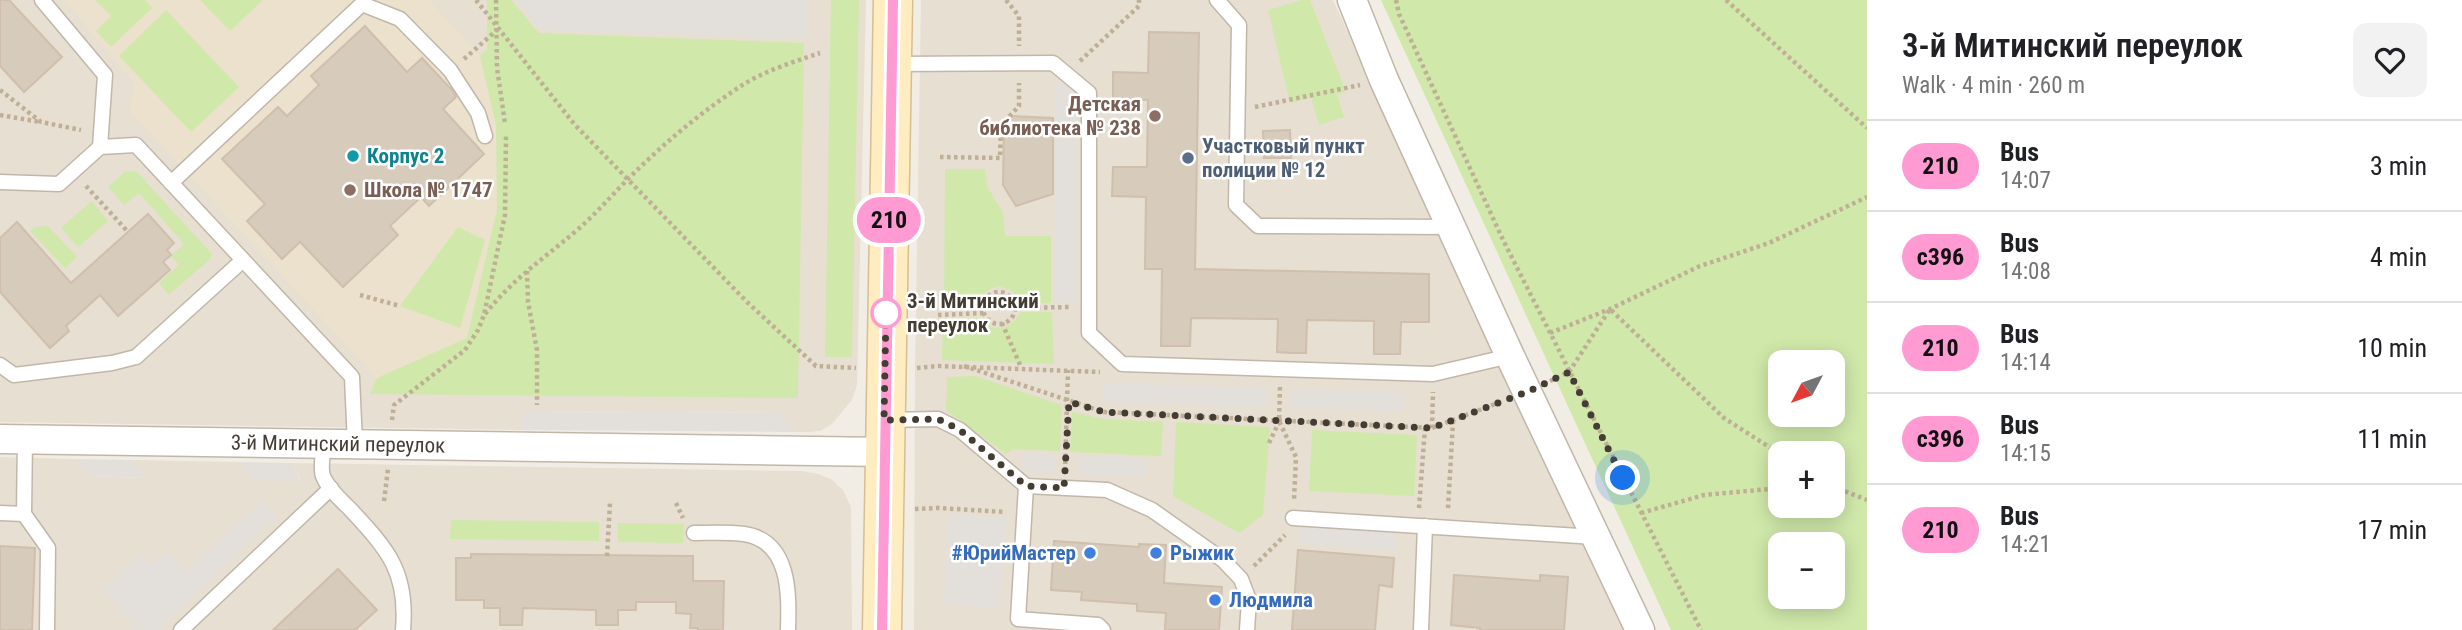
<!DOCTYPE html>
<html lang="en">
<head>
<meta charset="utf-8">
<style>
	:root { --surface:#fff; --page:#f2f2f2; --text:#202124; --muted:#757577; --line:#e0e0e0 }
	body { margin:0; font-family:"Roboto Condensed",sans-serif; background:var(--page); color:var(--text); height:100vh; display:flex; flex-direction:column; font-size:26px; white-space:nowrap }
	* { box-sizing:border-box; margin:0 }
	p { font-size:23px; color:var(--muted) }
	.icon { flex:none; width:38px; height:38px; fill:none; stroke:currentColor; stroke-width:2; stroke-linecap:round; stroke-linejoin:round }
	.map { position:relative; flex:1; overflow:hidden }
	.drawer { display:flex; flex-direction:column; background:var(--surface); width:595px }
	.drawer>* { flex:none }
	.badge { padding:0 14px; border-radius:23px; font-size:24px; line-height:46px }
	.needle { width:46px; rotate:229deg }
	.controls { position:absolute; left:1768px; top:350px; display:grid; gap:14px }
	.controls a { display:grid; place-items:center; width:77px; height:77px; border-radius:14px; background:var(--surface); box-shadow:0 4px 18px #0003; font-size:35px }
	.you { position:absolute; width:35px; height:35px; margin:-18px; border:5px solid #fff; border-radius:50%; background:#1a73e8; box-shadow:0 0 0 10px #1a73e833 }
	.map>.badge { position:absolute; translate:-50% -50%; box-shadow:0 0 0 4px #fff }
	.round { display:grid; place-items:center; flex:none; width:74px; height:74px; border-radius:14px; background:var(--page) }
	.summary { display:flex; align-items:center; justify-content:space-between; height:119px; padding:0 35px }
	h1 { font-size:33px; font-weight:600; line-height:52px }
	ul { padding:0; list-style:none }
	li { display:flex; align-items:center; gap:21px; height:91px; padding:0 35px; border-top:2px solid var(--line) }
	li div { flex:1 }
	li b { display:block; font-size:26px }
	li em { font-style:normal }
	li .badge { min-width:77px; font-weight:700; text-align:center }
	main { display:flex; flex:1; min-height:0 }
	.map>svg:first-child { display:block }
	.residential { fill:#e7dfd1 }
	.education { fill:#ece1cd }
	.green { fill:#d0e9aa; fill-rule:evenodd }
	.parking { fill:#e3e0dc }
	.building { fill:#d7cbbc; stroke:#cfbfac; stroke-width:2 }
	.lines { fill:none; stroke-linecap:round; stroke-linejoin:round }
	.lane-casing { stroke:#c1b7a9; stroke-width:17 }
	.street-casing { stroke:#c1b7a9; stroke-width:31 }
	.secondary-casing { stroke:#d4bf91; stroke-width:41 }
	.path { stroke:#c0af97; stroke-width:4.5; stroke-dasharray:3.5 3.5; stroke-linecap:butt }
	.lane { stroke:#fff; stroke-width:14 }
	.street { stroke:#fff; stroke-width:28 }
	.secondary { stroke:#ffecc1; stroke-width:38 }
	.line-casing { stroke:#fff; stroke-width:16 }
	.line { stroke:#ff9ad2; stroke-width:10 }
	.walk { stroke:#443d33; stroke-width:7; stroke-dasharray:0 12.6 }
	.education-dot { fill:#8d6e63; stroke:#fff; stroke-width:2.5 }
	.culture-dot { fill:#0f9aa8; stroke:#fff; stroke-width:2.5 }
	.service-dot { fill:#5c6f8a; stroke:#fff; stroke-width:2.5 }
	.stop-dot { fill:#fff; stroke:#ff9ad2; stroke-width:3.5 }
	.shop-dot { fill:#3f7fe0; stroke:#fff; stroke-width:2.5 }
	.labels { text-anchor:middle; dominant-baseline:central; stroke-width:5; stroke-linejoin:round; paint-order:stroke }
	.education-label { font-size:21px; font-weight:bold; fill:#785e54; stroke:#fff; text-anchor:end }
	.service-label { font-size:21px; font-weight:bold; fill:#4e5e75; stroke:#fff; text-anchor:start }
	.culture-label { font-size:21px; font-weight:bold; fill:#0d838f; stroke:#fff; text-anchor:start }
	.stop-label { font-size:21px; font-weight:bold; fill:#443d33; stroke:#fff; text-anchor:start }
	.street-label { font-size:21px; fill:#443d33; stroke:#fff }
	.shop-label { font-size:21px; font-weight:bold; fill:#366cbe; stroke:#fff; text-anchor:start }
</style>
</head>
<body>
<main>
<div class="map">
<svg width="1867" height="630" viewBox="0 0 1867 630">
	<rect width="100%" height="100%" fill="#f2ede4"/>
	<!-- residential -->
	<g class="residential">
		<polygon points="0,0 866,0 857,385 852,400 832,424 820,431 807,432 795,432 782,413 524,411 523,430 0,422"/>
		<polygon points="921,0 1333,0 1451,255 1630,630 914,630 915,368"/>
		<polygon points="0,457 76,459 87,476 144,478 134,460 240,462 251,480 300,480 294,463 801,471 818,474 831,479 843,490 851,507 852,630 0,630"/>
	</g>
	<!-- education -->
	<polygon class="education" points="64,0 429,0 480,56 496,125 497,210 467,339 377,378 130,111 134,83"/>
	<!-- green -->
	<g class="green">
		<polygon points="95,0 145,0 152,8 111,47 96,31 111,16"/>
		<polygon points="200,0 263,0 230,31"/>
		<polygon points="487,0 511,0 539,33 804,43 798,398 370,394 377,378 467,338 497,210 496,125 480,56 487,50"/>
		<polygon points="831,0 859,0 852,357 825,357"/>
		<polygon points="1302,0 1310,0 1346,92 1337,95 1344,117 1319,125 1311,98 1290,103 1268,10"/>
		<path d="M1381,0H1867V630H1671ZM1780,362H1832V415H1780ZM1780,453H1832V506H1780ZM1780,544H1832V597H1780Z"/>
		<polygon points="166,10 239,87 191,132 119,56"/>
		<path d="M945,169H985L987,186L1003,213L1005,236H1051V303H1020L1012,291L999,286C987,289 979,296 978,309H944Z"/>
		<polygon points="126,171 137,172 212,254 210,259 169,295 159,283 179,265 171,256 184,244 139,193 124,205 108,187"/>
		<polygon points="92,201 108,221 78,247 61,228"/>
		<polygon points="48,226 77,257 65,268 30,231 35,227"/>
		<polygon points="458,227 485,240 460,328 400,306"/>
		<path d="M1021,312H1052L1054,364L942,360L943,319L982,318C994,336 1012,328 1021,312Z"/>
		<polygon points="975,376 1062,405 1060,451 1013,449 1006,454 946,410 947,377"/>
		<polygon points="1072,412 1104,419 1163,422 1161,456 1070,452"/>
		<polygon points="1176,422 1270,427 1263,515 1239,533 1173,496"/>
		<polygon points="1312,430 1417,435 1414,496 1309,491"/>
		<polygon points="451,520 599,522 599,541 450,539"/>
		<polygon points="618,523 684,524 683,543 618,542"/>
	</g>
	<!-- parking -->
	<g class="parking">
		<polygon points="516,0 808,0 807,38 540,30"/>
		<polygon points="1056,84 1076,85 1075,303 1055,302"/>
		<polygon points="1103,383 1268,388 1267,406 1102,402"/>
		<polygon points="1291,389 1405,393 1404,411 1291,407"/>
		<polygon points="523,411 782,413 795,432 523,430"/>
		<polygon points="1024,454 1056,455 1055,474 1023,472"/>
		<polygon points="1080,456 1148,459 1147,477 1079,474"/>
		<polygon points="76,459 134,460 145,478 87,476"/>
		<polygon points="240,462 294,463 300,481 251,480"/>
		<polygon points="262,500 277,516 158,630 129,630 135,624 103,590 141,554 153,566 168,551 187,571"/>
		<polygon points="949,514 1006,518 1000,608 944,604"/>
		<polygon points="1301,525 1397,532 1396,551 1300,543"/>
	</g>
	<!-- building -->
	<g class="building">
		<polygon points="0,0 9,0 62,57 24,92 0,66"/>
		<polygon points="365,26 407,72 422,58 452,90 456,97 443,109 484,154 429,206 421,197 390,226 398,235 343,287 300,242 282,259 247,221 265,204 222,159 278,107 287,116 319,85 311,76"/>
		<polygon points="1149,32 1199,33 1195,269 1429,274 1429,322 1401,322 1400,354 1374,354 1374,321 1307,320 1306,353 1292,353 1277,352 1278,319 1191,318 1190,346 1161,346 1162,269 1145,269 1146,197 1112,196 1113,167 1147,167 1148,100 1113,99 1113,72 1148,73"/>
		<polygon points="1013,116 1053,118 1053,194 1016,206 1003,185 1004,125"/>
		<polygon points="1290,130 1291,158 1264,158 1263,131"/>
		<polygon points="148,214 174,243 167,250 171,255 163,262 170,270 118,316 100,295 66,326 69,331 50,348 0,292 0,238 17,222 71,283"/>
		<polygon points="1054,541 1139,547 1139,544 1166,545 1164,583 1222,587 1219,630 1165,630 1166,613 1137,611 1137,604 1081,600 1082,592 1051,590"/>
		<polygon points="0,546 35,548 32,630 0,630"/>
		<polygon points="1298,550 1394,558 1392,587 1379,585 1375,630 1292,630"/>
		<polygon points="471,554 693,556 693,581 724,581 723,630 698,630 698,628 690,628 691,614 676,613 676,602 636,602 636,610 618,610 618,625 596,625 596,610 523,608 522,625 500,625 500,608 484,608 484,600 456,600 456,558 471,558"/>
		<polygon points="338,569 377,610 355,630 273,630"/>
		<polygon points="1454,575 1540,581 1540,575 1568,577 1564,630 1480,630 1480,628 1451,625"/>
	</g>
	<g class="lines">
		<defs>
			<g id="lane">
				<polyline points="42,0 105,75 100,147"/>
				<polyline points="1217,0 1239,25 1236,205 1258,226 1451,227"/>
				<polyline points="894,64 1053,63 1089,93 1089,333 1122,364 1433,374 1510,356"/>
				<polyline points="0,182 59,184 100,147 136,145 352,377 355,444"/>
				<polyline points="171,183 362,4 400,19 450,70 478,113 485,136"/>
				<polyline points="0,365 14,375 112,363 136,357 243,260"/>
				<polyline points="886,420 938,419 960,430 1026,486 1107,490 1152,510 1223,560 1241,579 1249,600 1247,630"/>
				<polyline points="25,439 24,514 48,548 47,630"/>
				<path d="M324,444C323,453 320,468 323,476C328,489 341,500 351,510C388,550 408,572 403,630"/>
				<polyline points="1026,486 1018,619 1098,625 1103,630"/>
				<polyline points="0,513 24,514"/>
				<polyline points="1293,518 1595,537"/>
				<path d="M694,533C711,533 728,532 744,534C791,541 789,595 788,630"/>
				<polyline points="181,630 331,488"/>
				<polyline points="1421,630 1425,526"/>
			</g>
			<g id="street">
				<polyline points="1352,0 1384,80 1510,356 1640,630"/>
				<path id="s1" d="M0,439L884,452"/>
			</g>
			<polyline id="secondary" points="882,630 893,0"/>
		</defs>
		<!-- lane casing -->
		<use href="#lane" class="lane-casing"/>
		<!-- street casing -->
		<use href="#street" class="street-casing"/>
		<!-- secondary casing -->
		<use href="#secondary" class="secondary-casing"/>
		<!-- path -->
		<g class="path">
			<polyline points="476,0 575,125 747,302 816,366 856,368"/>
			<polyline points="496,0 497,68 505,123"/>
			<polyline points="1006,0 1019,16 1019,46"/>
			<polyline points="1396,0 1399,14 1504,242 1701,630"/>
			<polyline points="1726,0 1867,128"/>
			<polyline points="464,59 497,30"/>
			<polyline points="1080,61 1139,6 1139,0"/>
			<polyline points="0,90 41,122 81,130"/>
			<polyline points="1255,107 1360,85"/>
			<polyline points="0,115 40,122"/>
			<polyline points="940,157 1000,158 1001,125 1019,106 1019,83"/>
			<polyline points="86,186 128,232"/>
			<polyline points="527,271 528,302 537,350 537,405"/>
			<circle cx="999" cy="308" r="16"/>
			<polyline points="360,295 400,306"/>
			<polyline points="1016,308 1071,307"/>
			<path d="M485,314C514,278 542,260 576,231C595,215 611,196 629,178C662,145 701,112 741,86C764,71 793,62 820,53"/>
			<polyline points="938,315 984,313"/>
			<polyline points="1002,323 1021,367"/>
			<polyline points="1550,333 1610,309 1700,266 1769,243 1867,197"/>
			<polyline points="964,366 1104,412 1432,428 1503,401"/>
			<polyline points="917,368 938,366 1100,372"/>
			<polyline points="1550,381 1569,372 1610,309 1724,418 1780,454"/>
			<polyline points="1280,387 1279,421 1296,457 1294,500"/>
			<polyline points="392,420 394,405 465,350 478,330 484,315 505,215 506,135"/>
			<polyline points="1432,428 1433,392"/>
			<polyline points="1269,443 1279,422"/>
			<polyline points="1065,471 1068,370"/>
			<polyline points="1832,486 1867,500"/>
			<polyline points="384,501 388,469"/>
			<polyline points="676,503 683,518"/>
			<polyline points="1419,508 1425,428"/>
			<polyline points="1448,508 1453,422"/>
			<polyline points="915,509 938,508 1006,512"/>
			<polyline points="1641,513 1704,495 1780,488"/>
			<polyline points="607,556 610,503"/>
			<polyline points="1254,566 1285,535"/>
		</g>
		<!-- lane -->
		<use href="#lane" class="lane"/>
		<!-- street -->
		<use href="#street" class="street"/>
		<!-- secondary -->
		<use href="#secondary" class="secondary"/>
	</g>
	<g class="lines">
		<defs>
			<polyline id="line" points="882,630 893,0"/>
		</defs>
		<!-- line casing -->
		<use href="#line" class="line-casing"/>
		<!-- line -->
		<use href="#line" class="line"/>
		<!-- walk -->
		<polyline class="walk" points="886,313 884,420 938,419 960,430 1026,486 1064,488 1069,402 1104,412 1432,428 1527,392 1569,372 1623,478"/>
	</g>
	<!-- markers -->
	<g class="education-dot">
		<circle cx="1155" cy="116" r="7"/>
		<circle cx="350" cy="190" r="7"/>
	</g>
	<circle class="culture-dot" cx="353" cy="156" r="7"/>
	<circle class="service-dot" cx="1188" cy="158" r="7"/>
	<circle class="stop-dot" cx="886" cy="313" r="14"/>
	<g class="shop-dot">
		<circle cx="1090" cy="553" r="7"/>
		<circle cx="1156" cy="553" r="7"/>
		<circle cx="1215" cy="600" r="7"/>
	</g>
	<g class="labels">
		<!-- education labels -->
		<g class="education-label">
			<text x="1141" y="104">Детская<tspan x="1141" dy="24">библиотека № 238</tspan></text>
			<text x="364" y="190" text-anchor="start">Школа № 1747</text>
		</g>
		<!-- service labels -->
		<g class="service-label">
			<text x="1202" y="146">Участковый пункт<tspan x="1202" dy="24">полиции № 12</tspan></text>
		</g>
		<!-- culture labels -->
		<g class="culture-label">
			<text x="367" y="156">Корпус 2</text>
		</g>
		<!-- stop labels -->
		<g class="stop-label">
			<text x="907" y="301">3-й Митинский<tspan x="907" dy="24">переулок</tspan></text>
		</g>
		<!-- street labels -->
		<g class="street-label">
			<text stroke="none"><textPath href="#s1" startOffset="338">3-й Митинский переулок</textPath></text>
		</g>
		<!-- shop labels -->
		<g class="shop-label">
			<text x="1076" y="553" text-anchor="end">#ЮрийМастер</text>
			<text x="1170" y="553">Рыжик</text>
			<text x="1229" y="600">Людмила</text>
		</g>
	</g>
</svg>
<div class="controls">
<a><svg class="needle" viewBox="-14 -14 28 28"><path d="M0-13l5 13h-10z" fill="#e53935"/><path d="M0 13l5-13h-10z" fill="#757577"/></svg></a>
<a>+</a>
<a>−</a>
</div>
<div class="you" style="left:1623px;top:478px"></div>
<b class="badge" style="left:889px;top:220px;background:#ff9ad2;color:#111">210</b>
</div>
<section class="drawer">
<div class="summary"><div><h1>3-й Митинский переулок</h1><p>Walk · 4 min · 260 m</p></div><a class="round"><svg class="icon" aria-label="heart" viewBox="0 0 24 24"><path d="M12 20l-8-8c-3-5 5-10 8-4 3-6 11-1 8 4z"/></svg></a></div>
<ul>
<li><span class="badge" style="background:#ff9ad2;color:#111">210</span><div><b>Bus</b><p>14:07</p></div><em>3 min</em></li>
<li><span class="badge" style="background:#ff9ad2;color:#111">с396</span><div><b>Bus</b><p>14:08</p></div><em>4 min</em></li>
<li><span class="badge" style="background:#ff9ad2;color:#111">210</span><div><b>Bus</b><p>14:14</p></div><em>10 min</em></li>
<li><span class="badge" style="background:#ff9ad2;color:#111">с396</span><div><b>Bus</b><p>14:15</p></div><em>11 min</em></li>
<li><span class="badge" style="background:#ff9ad2;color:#111">210</span><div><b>Bus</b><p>14:21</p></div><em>17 min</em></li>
</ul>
</section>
</main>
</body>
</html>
